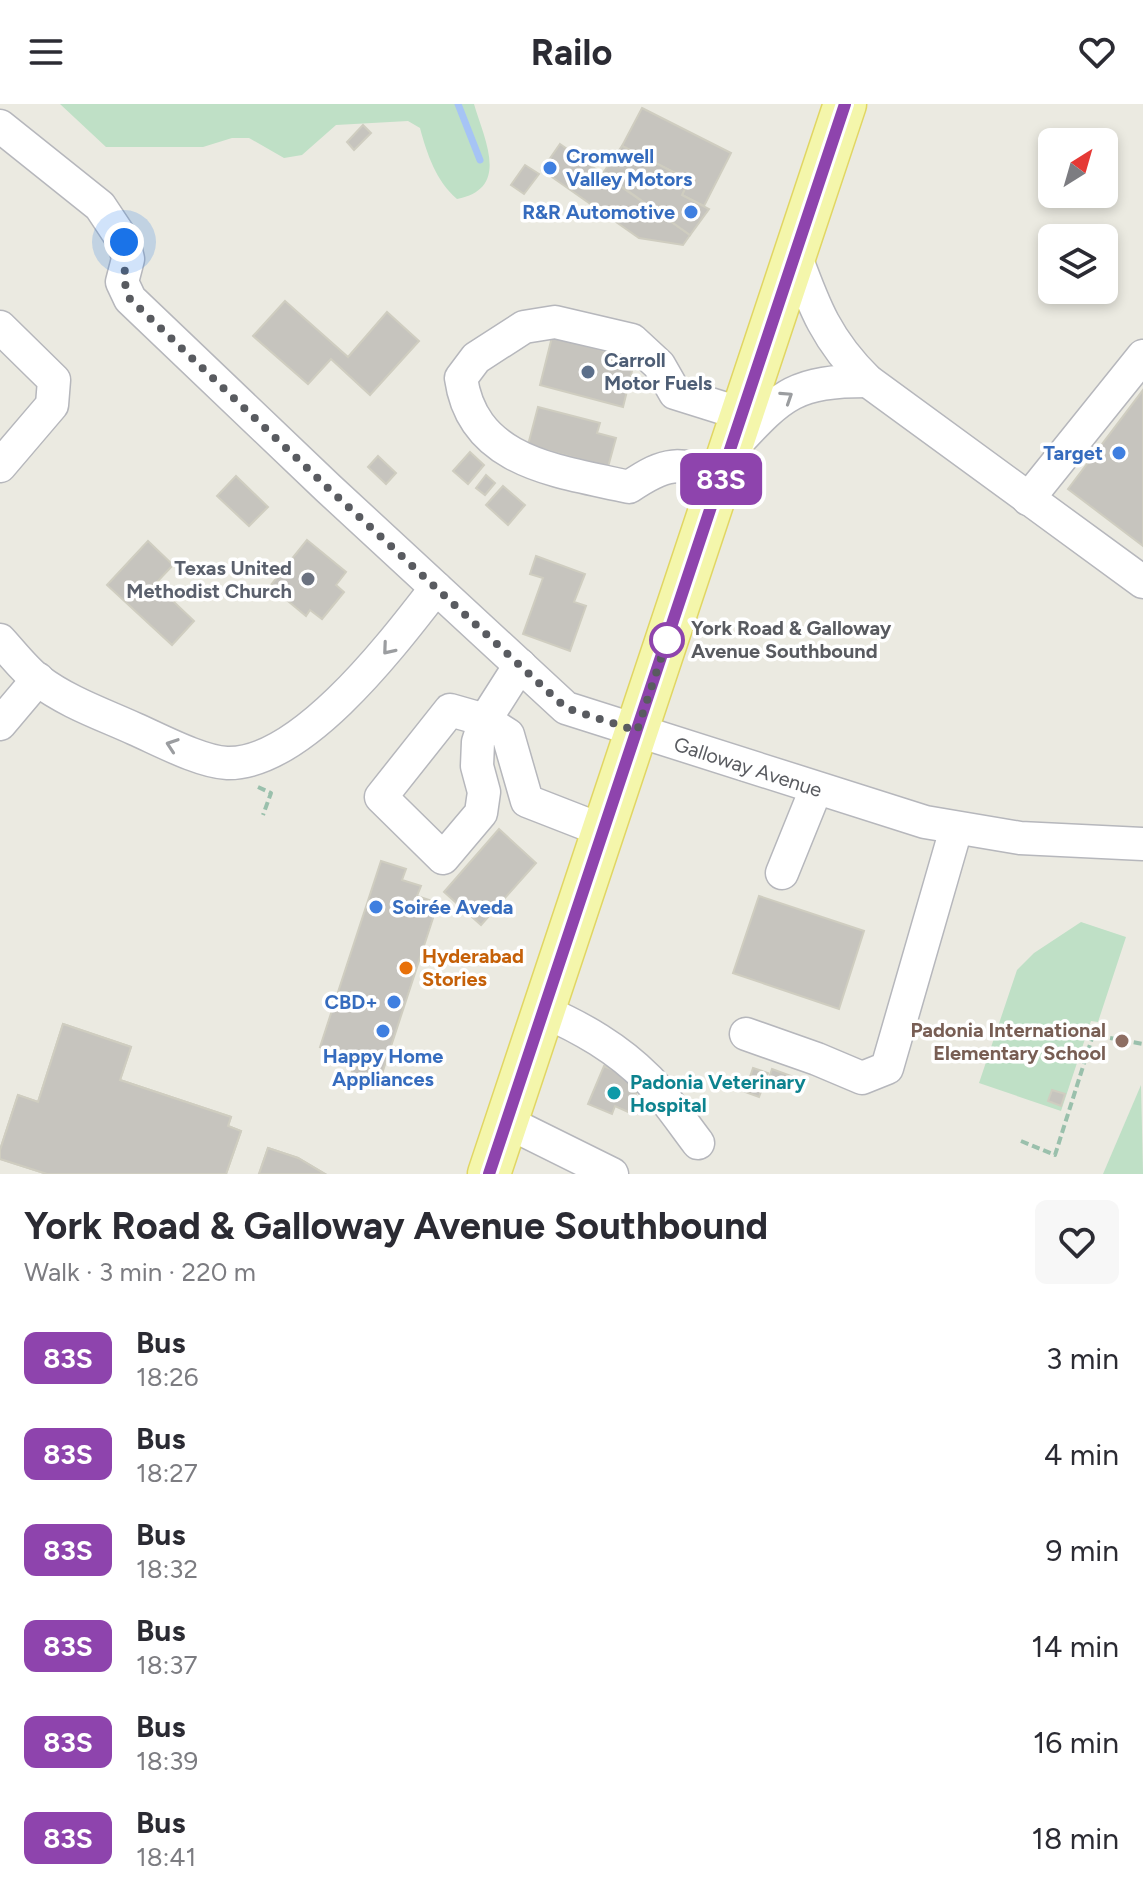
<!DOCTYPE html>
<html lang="en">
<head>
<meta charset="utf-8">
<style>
	:root { --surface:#fff; --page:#f7f7f7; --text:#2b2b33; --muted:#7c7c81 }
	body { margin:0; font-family:Figtree,sans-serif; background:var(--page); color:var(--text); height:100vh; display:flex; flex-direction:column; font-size:30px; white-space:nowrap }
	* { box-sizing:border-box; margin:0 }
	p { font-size:26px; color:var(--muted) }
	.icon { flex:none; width:44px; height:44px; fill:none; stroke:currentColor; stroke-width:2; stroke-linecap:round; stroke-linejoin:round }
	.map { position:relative; height:1070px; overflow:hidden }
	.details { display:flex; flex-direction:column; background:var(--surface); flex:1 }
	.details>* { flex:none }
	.badge { padding:0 16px; border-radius:12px; font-size:28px; line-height:52px }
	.needle { width:52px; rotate:37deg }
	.tools { position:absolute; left:1038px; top:24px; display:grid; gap:16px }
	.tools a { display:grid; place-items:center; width:80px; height:80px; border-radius:12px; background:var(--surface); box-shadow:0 4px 12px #0003; font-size:40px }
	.you { position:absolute; width:40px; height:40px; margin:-20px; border:6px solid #fff; border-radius:50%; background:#1a73e8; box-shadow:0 0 0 12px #1a73e833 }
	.map>.badge { position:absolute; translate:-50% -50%; box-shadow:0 0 0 4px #fff }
	.round { display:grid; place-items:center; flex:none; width:84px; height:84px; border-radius:12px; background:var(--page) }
	.overview { display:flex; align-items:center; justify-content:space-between; height:136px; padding:0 24px }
	h1 { font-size:38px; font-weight:700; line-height:60px }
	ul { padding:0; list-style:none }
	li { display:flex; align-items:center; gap:24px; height:96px; padding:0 24px }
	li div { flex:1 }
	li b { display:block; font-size:30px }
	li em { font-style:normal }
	li .badge { min-width:88px; font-weight:700; text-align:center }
	header { display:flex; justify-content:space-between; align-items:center; height:104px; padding:0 24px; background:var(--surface); font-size:36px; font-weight:700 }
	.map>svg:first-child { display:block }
	.green { fill:#bfe0c6 }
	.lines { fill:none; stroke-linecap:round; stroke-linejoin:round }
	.stream { stroke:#a6c4f5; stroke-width:7 }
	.building { fill:#c6c4be; stroke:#cfcdc0; stroke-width:2 }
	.minor-casing { stroke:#b6b7bc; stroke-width:35 }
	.major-casing { stroke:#e1d663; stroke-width:45 }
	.path { stroke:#9ac0ac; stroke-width:4; stroke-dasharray:8 4; stroke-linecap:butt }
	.minor { stroke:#fff; stroke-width:32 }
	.major { stroke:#f4f6ab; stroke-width:42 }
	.oneway { stroke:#9b9da0 }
	.line-casing { stroke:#fff; stroke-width:18 }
	.line { stroke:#8e44ad; stroke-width:12 }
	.walk { stroke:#595b60; stroke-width:8; stroke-dasharray:0 14.4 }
	.shop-dot { fill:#3f7fe0; stroke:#fff; stroke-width:3 }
	.service-dot { fill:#5c6f8a; stroke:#fff; stroke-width:3 }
	.worship-dot { fill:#6b7280; stroke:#fff; stroke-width:3 }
	.stop-dot { fill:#fff; stroke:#8e44ad; stroke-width:4 }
	.food-dot { fill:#e8710a; stroke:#fff; stroke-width:3 }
	.education-dot { fill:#8d6e63; stroke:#fff; stroke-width:3 }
	.culture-dot { fill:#0f9aa8; stroke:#fff; stroke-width:3 }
	.labels { text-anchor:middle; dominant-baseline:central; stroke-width:7; stroke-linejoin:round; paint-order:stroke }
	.shop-label { font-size:20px; font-weight:bold; fill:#366cbe; stroke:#fff; text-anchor:end }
	.service-label { font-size:20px; font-weight:bold; fill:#4e5e75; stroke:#fff; text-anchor:start }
	.worship-label { font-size:20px; font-weight:bold; fill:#5b616d; stroke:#fff; text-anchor:end }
	.stop-label { font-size:20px; font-weight:bold; fill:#595b60; stroke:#fff; text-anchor:start }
	.street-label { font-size:20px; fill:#595b60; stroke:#fff }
	.food-label { font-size:20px; font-weight:bold; fill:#c56008; stroke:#fff; text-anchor:start }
	.education-label { font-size:20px; font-weight:bold; fill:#785e54; stroke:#fff; text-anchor:end }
	.culture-label { font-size:20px; font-weight:bold; fill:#0d838f; stroke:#fff; text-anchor:start }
</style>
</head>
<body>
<header><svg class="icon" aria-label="menu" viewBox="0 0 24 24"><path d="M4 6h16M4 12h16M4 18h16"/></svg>Railo<svg class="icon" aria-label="heart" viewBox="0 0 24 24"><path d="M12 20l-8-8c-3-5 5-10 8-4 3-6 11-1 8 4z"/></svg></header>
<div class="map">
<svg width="1143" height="1070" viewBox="0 0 1143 1070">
	<rect width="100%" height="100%" fill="#ebeae1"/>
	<!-- green -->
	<g class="green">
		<path d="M60,0H474C484,35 511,85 457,95C436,77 427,50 420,24L408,17L336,21L302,51L284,54L249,34H232L203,43H106Z"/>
		<polygon points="1081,818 1126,833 1098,918 1091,917 1061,1007 979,979 1017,866 1034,849"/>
		<polygon points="1141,981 1143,1070 1103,1070"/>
	</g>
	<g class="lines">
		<!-- stream -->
		<polyline class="stream" points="458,0 480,56"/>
	</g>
	<!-- building -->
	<g class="building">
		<polygon points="642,4 731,49 704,102 682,91 689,76 622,42"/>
		<polygon points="363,21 371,29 354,46 347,38"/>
		<polygon points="560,40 690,131 683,141 639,134 542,66"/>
		<polygon points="622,42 689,76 682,91 709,105 690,131 603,69"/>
		<polygon points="525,61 539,70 524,90 511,81"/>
		<polygon points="285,197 348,253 387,208 419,237 370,291 331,255 308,280 253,232"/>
		<polygon points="552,233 635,255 623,303 540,281"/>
		<polygon points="1143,286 1143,442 1068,385"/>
		<polygon points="538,303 600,319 597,329 616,334 608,363 528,341"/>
		<polygon points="470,348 484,361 468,380 453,367"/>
		<polygon points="378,352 396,369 386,380 368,363"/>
		<polygon points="486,371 495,379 485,391 476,384"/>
		<polygon points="236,372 268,403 249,422 217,392"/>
		<polygon points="503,382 525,401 508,421 486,401"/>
		<polygon points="307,436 346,468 336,481 344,488 322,515 310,506 306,512 270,482"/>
		<polygon points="148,437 173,461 155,480 194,517 172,541 107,481"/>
		<polygon points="536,452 585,470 574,498 586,502 570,547 523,530 543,474 530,470"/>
		<polygon points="499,725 536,759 481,821 444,788"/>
		<polygon points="381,757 406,765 402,776 421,782 417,792 438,799 377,985 349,976 356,955 320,943"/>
		<polygon points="759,792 864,827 839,905 733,869"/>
		<polygon points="63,920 131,943 120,976 231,1013 228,1022 241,1027 226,1070 47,1070 0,1055 0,1046 18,991 38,998"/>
		<polygon points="63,920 131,943 120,976 231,1013 228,1022 241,1027 226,1070 47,1070 0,1055 0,1046 18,991 38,998"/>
		<polygon points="604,962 641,978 628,1008 615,1002 612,1010 588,1000"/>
		<polygon points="753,964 768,969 759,993 745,988"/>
		<polygon points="772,965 794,973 790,984 768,977"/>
		<polygon points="1052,986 1065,990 1061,1002 1048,997"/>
		<polygon points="268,1044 298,1054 325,1070 259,1070"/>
		<polygon points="268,1044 298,1054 325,1070 259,1070"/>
	</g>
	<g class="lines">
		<defs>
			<g id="minor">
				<polyline points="0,22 100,102 124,138 128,155 122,178 130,195 328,384 566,604 925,718 1020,734 1143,740"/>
				<path d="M795,150C814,203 827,237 868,277L1143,478"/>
				<polyline points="0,223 54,276 52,301 0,362"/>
				<path d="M735,341C783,289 796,277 868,277"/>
				<path d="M722,372C677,359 669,356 629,383C560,367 473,360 461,274L476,254L524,223L555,218L632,236L659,261L675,289L742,310"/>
				<polyline points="1028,395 1143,252"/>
				<path d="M0,536C12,549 24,565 38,576C67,598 102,610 135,625C160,636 201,658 227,659C302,661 394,538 436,484"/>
				<polyline points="520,561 485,616 508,631 527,697 604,727"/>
				<polygon points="450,606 485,616 478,638 477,662 484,688 481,709 443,754 381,693"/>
				<polyline points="0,620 38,575"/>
				<polyline points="782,769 816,685"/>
				<path d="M543,907C582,924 617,944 648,975C666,994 682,1018 698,1039"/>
				<polyline points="746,930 817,955 862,974 887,964 956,725"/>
				<polyline points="507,1018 612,1070"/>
			</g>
			<polyline id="major" points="489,1070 845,0"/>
		</defs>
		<!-- minor casing -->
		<use href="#minor" class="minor-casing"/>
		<!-- major casing -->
		<use href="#major" class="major-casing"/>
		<!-- path -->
		<g class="path">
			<polyline points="258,683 271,689 263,711"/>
			<polyline points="1021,1037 1055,1051 1093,931 1143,940"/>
		</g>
		<!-- minor -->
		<use href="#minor" class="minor"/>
		<!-- major -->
		<use href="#major" class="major"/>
	</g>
	<!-- one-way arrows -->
	<defs><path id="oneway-chevron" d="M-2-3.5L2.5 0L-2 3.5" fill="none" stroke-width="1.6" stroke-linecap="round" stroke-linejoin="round" transform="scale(2)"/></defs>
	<g class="oneway">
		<use href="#oneway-chevron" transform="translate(787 293) rotate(-33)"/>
		<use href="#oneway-chevron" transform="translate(388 545) rotate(130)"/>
		<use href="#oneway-chevron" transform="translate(172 641) rotate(-161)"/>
	</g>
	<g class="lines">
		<defs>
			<polyline id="line" points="489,1070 845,0"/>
		</defs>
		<!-- line casing -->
		<use href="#line" class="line-casing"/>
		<!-- line -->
		<use href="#line" class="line"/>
		<!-- walk -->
		<path class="walk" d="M124,138C129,163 119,171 130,195L328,384L566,604L637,627L667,536"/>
	</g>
	<!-- markers -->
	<g class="shop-dot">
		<circle cx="550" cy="64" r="8"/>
		<circle cx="691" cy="108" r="8"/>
		<circle cx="1119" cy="349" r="8"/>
		<circle cx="376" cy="803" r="8"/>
		<circle cx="394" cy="898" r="8"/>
		<circle cx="383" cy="927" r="8"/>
	</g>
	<circle class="service-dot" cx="588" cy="268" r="8"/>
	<circle class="worship-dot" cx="308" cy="475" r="8"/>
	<circle class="stop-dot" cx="667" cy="536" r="16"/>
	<circle class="food-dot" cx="406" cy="864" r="8"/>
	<circle class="education-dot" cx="1122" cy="937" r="8"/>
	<circle class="culture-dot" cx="614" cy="989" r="8"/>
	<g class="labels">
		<!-- shop labels -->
		<g class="shop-label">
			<text x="566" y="52" text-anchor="start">Cromwell<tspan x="566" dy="23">Valley Motors</tspan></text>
			<text x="675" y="108">R&amp;R Automotive</text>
			<text x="1103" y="349">Target</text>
			<text x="392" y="803" text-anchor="start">Soirée Aveda</text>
			<text x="378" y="898">CBD+</text>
			<text x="383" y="952" text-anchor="middle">Happy Home<tspan x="383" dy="23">Appliances</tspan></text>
		</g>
		<!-- service labels -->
		<g class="service-label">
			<text x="604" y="256">Carroll<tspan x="604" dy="23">Motor Fuels</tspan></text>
		</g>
		<!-- worship labels -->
		<g class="worship-label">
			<text x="292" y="464">Texas United<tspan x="292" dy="23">Methodist Church</tspan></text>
		</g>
		<!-- stop labels -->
		<g class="stop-label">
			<text x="691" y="524">York Road &amp; Galloway<tspan x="691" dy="23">Avenue Southbound</tspan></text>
		</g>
		<!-- street labels -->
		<g class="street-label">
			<text transform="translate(748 663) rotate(18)">Galloway Avenue</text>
		</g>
		<!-- food labels -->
		<g class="food-label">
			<text x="422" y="852">Hyderabad<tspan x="422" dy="23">Stories</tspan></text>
		</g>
		<!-- education labels -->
		<g class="education-label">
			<text x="1106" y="926">Padonia International<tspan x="1106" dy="23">Elementary School</tspan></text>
		</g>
		<!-- culture labels -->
		<g class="culture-label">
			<text x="630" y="978">Padonia Veterinary<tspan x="630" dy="23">Hospital</tspan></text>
		</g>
	</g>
</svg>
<div class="tools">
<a><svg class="needle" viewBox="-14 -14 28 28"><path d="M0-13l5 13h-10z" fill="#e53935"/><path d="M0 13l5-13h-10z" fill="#7c7c81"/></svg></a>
<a><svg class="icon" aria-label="layers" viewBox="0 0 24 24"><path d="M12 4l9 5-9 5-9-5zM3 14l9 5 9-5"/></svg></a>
</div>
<div class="you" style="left:124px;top:138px"></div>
<b class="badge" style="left:721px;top:375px;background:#8e44ad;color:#fff">83S</b>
</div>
<section class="details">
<div class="overview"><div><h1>York Road &amp; Galloway Avenue Southbound</h1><p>Walk · 3 min · 220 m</p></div><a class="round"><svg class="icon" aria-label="heart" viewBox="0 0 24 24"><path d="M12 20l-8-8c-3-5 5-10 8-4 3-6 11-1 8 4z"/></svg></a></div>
<ul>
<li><span class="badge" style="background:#8e44ad;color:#fff">83S</span><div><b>Bus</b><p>18:26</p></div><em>3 min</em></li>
<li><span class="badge" style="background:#8e44ad;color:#fff">83S</span><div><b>Bus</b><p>18:27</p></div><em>4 min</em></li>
<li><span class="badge" style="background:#8e44ad;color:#fff">83S</span><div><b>Bus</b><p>18:32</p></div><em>9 min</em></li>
<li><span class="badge" style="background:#8e44ad;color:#fff">83S</span><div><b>Bus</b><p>18:37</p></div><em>14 min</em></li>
<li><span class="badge" style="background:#8e44ad;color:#fff">83S</span><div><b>Bus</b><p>18:39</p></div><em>16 min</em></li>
<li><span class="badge" style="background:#8e44ad;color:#fff">83S</span><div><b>Bus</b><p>18:41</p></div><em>18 min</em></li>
</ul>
</section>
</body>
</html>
